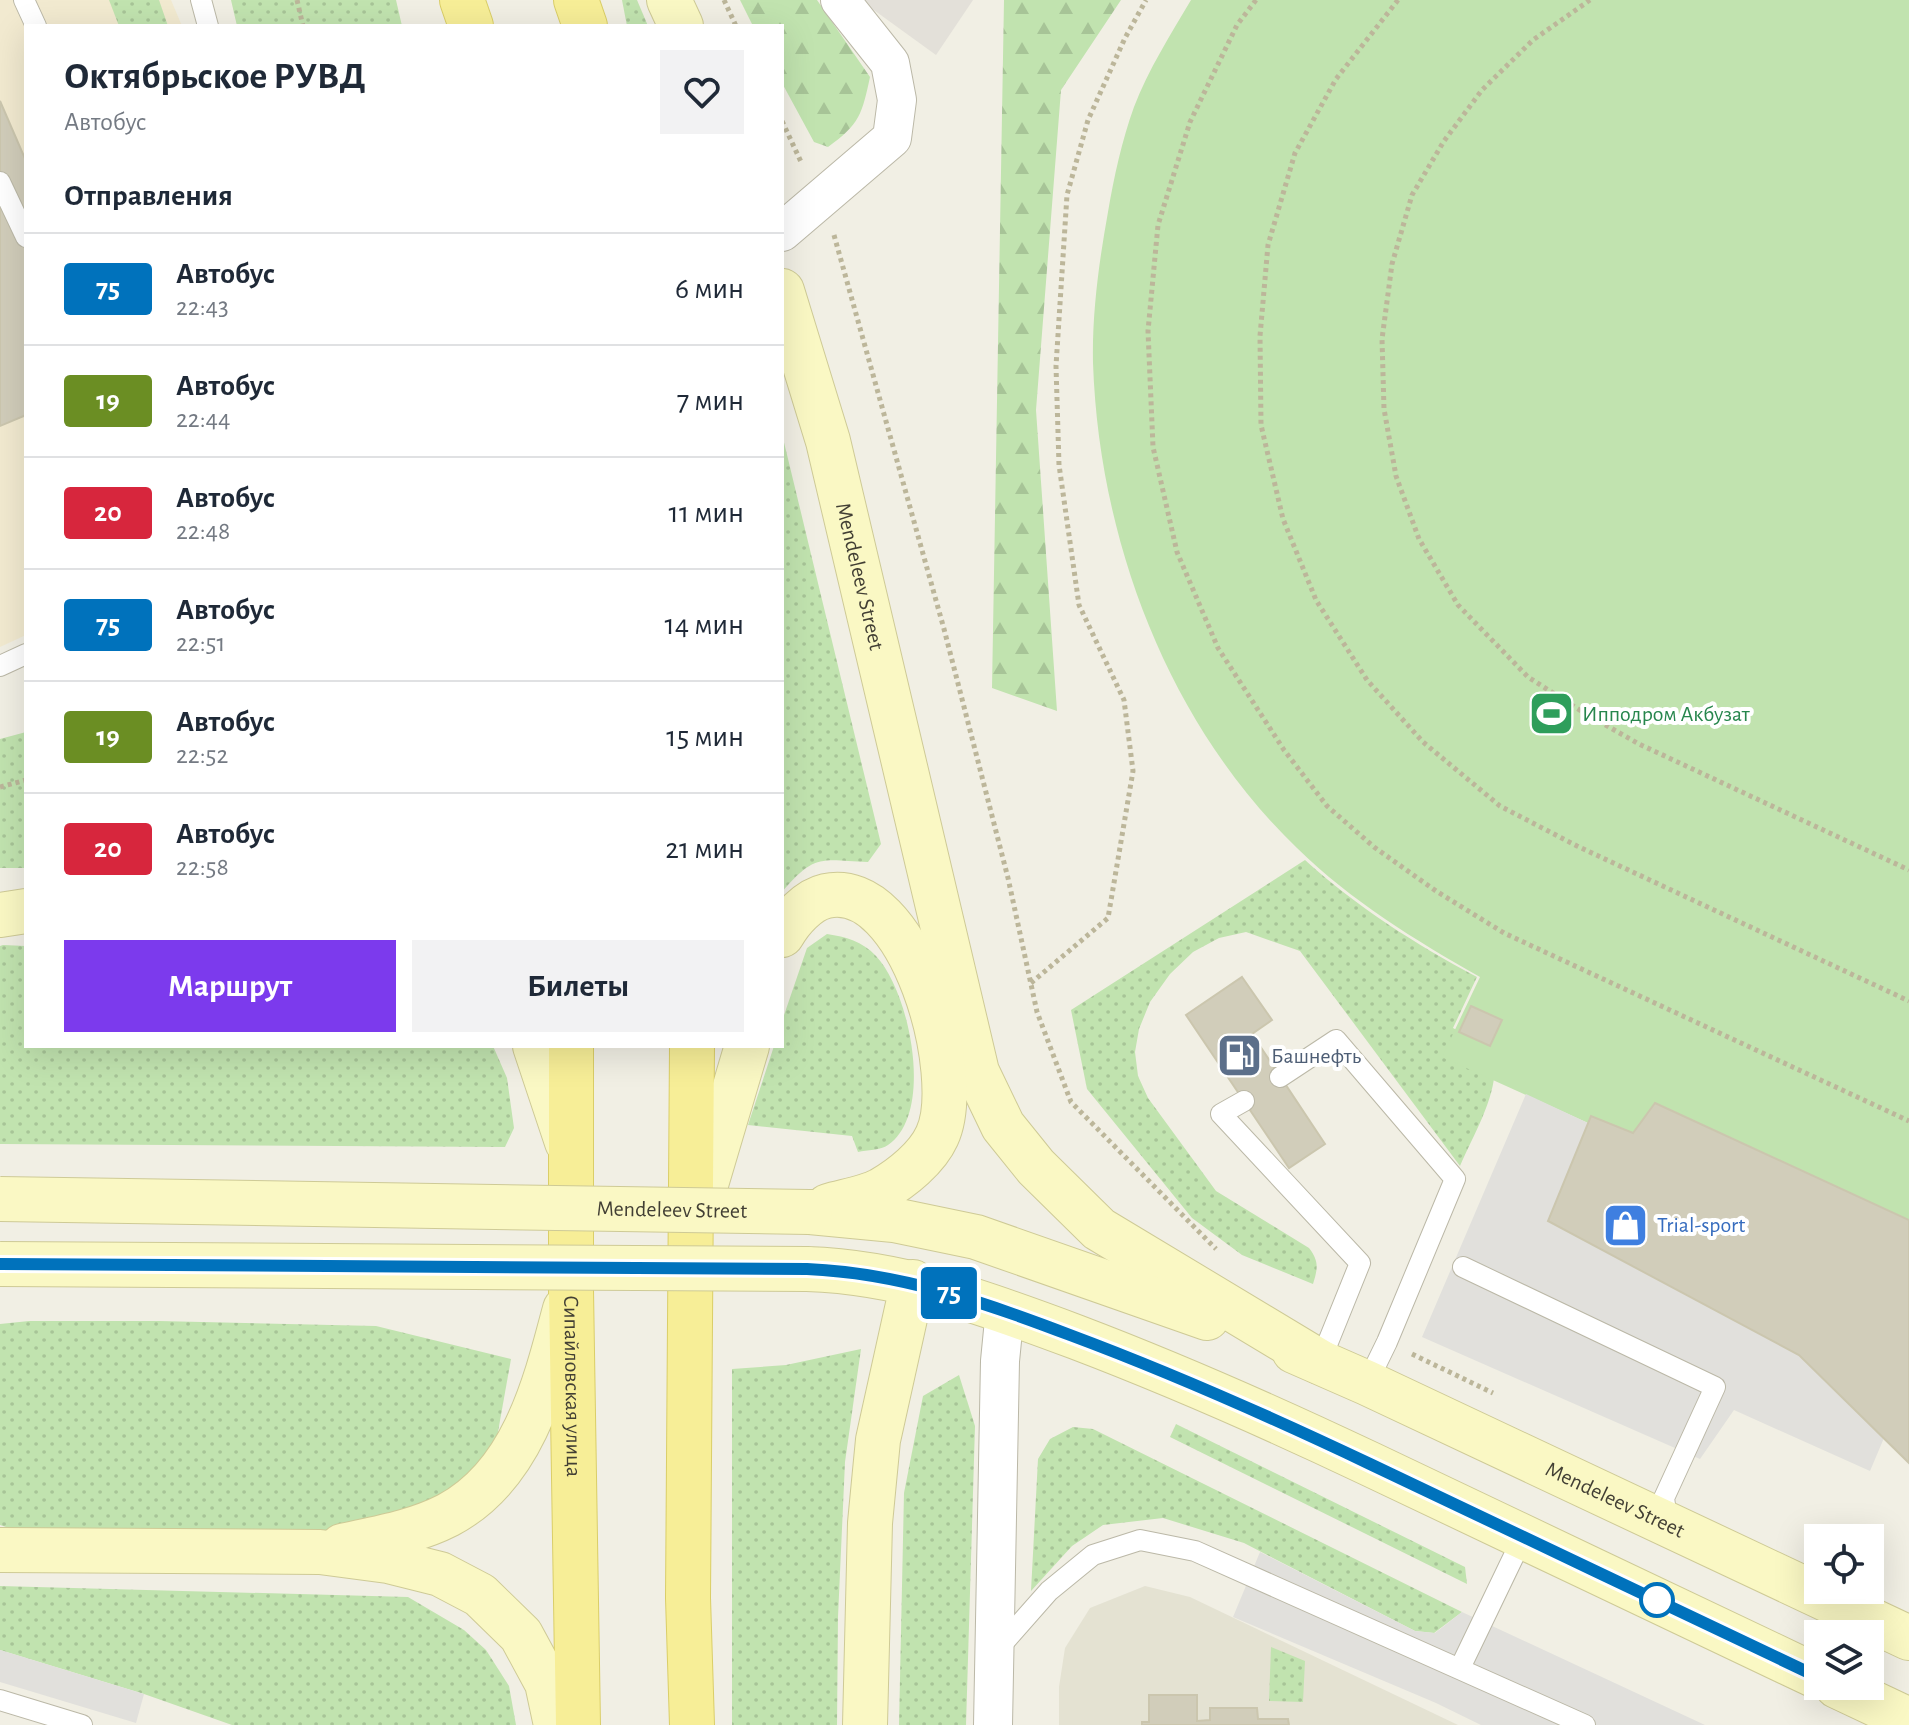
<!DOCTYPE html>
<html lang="ru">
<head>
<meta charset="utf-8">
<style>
	:root { --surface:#fff; --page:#f2f2f3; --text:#1f2937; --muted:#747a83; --line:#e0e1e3; --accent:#7c3aed }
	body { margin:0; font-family:"Alegreya Sans",sans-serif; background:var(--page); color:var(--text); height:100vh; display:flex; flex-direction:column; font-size:30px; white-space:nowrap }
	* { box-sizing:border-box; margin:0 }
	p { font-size:26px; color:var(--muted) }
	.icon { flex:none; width:44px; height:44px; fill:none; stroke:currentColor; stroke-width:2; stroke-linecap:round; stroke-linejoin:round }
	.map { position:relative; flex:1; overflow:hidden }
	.side { position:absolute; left:24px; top:24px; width:760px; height:1024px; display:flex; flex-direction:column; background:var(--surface); border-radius:0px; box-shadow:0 8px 32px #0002 }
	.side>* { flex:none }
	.badge { padding:0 16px; border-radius:6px; font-size:28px; line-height:52px }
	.buttons { position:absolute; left:1804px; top:1524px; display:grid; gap:16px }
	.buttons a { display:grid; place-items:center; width:80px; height:80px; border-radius:0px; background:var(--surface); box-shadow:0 8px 32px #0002; font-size:40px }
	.map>.badge { position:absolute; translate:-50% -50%; box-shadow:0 0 0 4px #fff }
	h2 { padding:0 40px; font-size:30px; line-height:72px }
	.round { display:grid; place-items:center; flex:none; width:84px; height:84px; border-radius:0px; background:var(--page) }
	.headline { display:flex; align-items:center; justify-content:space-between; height:136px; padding:0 40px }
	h1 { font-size:38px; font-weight:700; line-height:60px }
	.button { display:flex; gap:16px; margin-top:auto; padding:16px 40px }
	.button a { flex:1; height:92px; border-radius:0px; background:var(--accent); color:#fff; font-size:32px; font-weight:700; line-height:92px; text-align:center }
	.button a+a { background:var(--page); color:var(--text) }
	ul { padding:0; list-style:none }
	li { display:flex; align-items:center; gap:24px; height:112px; padding:0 40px; border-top:2px solid var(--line) }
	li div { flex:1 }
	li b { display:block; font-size:30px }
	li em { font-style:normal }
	li .badge { min-width:88px; font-weight:700; text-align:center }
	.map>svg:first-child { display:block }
	.residential { fill:#e4e2d2 }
	.commercial { fill:#f2ead0 }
	.industrial { fill:#e3e0d9 }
	.grass { fill:url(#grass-dots) }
	.forest { fill:url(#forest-firs) }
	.garden { fill:#c1e3af }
	.parking { fill:#e1e0dc }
	.building { fill:#d1cdba; stroke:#cbc6ae; stroke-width:2 }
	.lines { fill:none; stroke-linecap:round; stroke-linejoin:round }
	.lane-casing { stroke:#bbb8a7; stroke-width:22 }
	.street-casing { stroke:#bbb8a7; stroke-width:40 }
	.secondary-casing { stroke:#ceca96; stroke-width:46 }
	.primary-casing { stroke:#dace68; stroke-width:46 }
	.path { stroke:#bcb69a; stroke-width:5; stroke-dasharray:4 4; stroke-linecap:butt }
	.lane { stroke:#fff; stroke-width:20 }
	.street { stroke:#fff; stroke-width:38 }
	.secondary { stroke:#faf8c4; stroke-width:44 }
	.primary { stroke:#f7ee97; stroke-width:44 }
	.secondary-bridge-casing { stroke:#ceca96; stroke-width:46; stroke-linecap:butt }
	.secondary-bridge { stroke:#faf8c4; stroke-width:44 }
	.line-casing { stroke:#fff; stroke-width:18 }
	.line { stroke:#0072bc; stroke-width:12 }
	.stop-dot { fill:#fff; stroke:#0072bc; stroke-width:4 }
	.labels { text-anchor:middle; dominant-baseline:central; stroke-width:8; stroke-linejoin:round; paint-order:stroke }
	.street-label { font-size:22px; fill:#423f34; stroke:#fff }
	.leisure-label { font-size:22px; fill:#27864d; stroke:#fff; text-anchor:start }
	.service-label { font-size:22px; fill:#4e5e75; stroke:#fff; text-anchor:start }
	.shop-label { font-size:22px; fill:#366cbe; stroke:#fff; text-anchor:start }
</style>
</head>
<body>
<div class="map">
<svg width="1909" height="1725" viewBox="0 0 1909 1725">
	<defs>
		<pattern id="grass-dots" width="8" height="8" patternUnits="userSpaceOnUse" patternTransform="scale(2)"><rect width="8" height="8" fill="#c1e3af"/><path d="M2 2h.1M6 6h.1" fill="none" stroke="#a7c497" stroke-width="1.8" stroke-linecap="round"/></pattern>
		<pattern id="forest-firs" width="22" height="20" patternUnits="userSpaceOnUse" patternTransform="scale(2)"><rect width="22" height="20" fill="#c1e3af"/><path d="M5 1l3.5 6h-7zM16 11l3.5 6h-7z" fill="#a7c497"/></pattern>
	</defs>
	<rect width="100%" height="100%" fill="#f1efe4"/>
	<!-- residential -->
	<polygon class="residential" points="1145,1586 1190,1597 1458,1725 1059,1725 1059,1687 1065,1648 1090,1608"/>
	<!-- commercial -->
	<polygon class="commercial" points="0,0 171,0 182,26 26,26 26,635 0,647"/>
	<!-- industrial -->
	<polygon class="industrial" points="860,0 973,0 936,55"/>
	<!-- grass -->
	<g class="grass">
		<polygon points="109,0 159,0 168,26 119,26"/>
		<polygon points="231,0 396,0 402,26 237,26"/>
		<polygon points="622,0 637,0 648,26 627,26"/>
		<path d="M782,434L881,844L868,862C821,860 815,853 782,892Z"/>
		<polygon points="26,732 26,868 0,868 0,739"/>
		<path d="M1305,860C1357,907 1415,944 1477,977L1453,1028L1492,1049C1504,1085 1475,1131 1460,1166L1300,951L1246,932L1219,938L1193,952L1170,974L1150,1002L1139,1029L1135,1052L1138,1076L1148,1098L1216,1191L1309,1248C1319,1261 1318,1268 1313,1284L1242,1255L1192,1218L1087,1089L1071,1010Z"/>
		<path d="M827,934C846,937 862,941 876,956C910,992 935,1113 888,1145C881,1150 867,1150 858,1152L852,1136L748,1125L774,1046H782V1021L807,948Z"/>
		<polygon points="3,945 26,946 26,1046 493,1046 507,1078 514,1128 505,1147 0,1144 0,946"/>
		<polygon points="29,1321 159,1321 376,1326 511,1359 496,1443 458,1499 335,1536 18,1531 0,1525 0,1324"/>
		<polygon points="861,1349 845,1462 838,1617 837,1725 732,1725 732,1369 786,1365"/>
		<polygon points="959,1375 975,1426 966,1725 899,1725 904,1493 923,1396"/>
		<polygon points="1176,1424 1465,1567 1467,1584 1170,1437"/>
		<polygon points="1073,1427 1093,1429 1462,1612 1434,1633 1415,1631 1244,1543 1163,1518 1103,1525 1072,1546 1031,1591 1038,1459 1050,1439"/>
		<polygon points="0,1586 408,1597 464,1630 486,1650 509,1686 516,1725 232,1725 144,1694 0,1650"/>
		<polygon points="1271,1647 1305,1661 1303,1702 1269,1701"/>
	</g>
	<!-- forest -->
	<g class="forest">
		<path d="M740,0H817L870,77C862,114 860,124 828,147L814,142L782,83V26H753Z"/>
		<polygon points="1004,0 1121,0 1061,90 1036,410 1057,711 992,688"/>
	</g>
	<!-- garden -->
	<path class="garden" d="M1191,0H1909V1463L1799,1355L1588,1123L1442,1057L1480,977C1415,940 1351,901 1297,848C1168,724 1099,540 1093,363C1092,312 1099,262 1108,212C1114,177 1122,140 1134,107C1148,70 1171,34 1191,0Z"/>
	<!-- parking -->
	<g class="parking">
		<polygon points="1526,1094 1588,1123 1799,1355 1884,1438 1870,1471 1734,1410 1700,1459 1422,1337"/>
		<polygon points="1260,1552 1415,1631 1435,1633 1462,1612 1705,1725 1481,1725 1436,1703 1233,1617"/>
		<polygon points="0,1650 144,1694 136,1723 0,1682"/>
	</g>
	<!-- building -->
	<g class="building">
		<polygon points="0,101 26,161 26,415 0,426"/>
		<polygon points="1242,977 1272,1020 1252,1034 1325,1144 1289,1168 1186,1015"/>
		<polygon points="1471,1006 1502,1020 1490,1046 1459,1032"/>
		<polygon points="1655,1103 1909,1220 1909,1463 1799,1355 1548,1221 1591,1116 1633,1133"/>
		<polygon points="1149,1695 1197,1695 1197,1721 1210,1720 1210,1708 1257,1708 1258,1719 1288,1719 1289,1725 1142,1725 1142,1722 1149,1722"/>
	</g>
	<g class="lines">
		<defs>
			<g id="lane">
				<polyline points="24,0 36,26"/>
				<polyline points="201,0 208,26"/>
				<polyline points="0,182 26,237"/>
				<polyline points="0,666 26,654"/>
				<polyline points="1280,1077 1336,1040 1455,1179 1387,1342 1367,1383"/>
				<polyline points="1244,1101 1221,1114 1360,1263 1320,1362"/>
				<polyline points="1463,1267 1715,1387 1664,1498 1668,1525"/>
				<polyline points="997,1650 1049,1591 1093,1555 1140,1540 1195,1551 1585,1725"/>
				<polyline points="1460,1668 1523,1537"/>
				<polyline points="0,1700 82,1725"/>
			</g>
			<g id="street">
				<polyline points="782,232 892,138 897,100 890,63 840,0"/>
				<polyline points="993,1725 1000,1361 1005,1310"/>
			</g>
			<g id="secondary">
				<polyline points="669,0 681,26"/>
				<path id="s1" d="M782,291L828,441L977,1072L1003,1126L1036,1167L1099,1229L1320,1362"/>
				<polyline points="0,915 26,911"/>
				<path d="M782,935C791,919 808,900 826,896C911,877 965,1076 937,1136C927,1158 902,1178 881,1190C866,1198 845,1201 828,1206"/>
				<polyline points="535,1046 567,1142"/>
				<polyline points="810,1212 894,1220 976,1237 1207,1318"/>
				<polyline points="696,1218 747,1046"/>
				<path d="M807,1269C902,1272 988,1304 1076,1337C1176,1375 1273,1418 1370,1464C1519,1535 1669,1606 1818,1677"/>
				<path id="s2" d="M1294,1351L1367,1383L1909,1638"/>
				<path d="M342,1546C378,1538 415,1532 448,1515C523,1475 545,1385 565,1309"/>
				<polyline points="0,1550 320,1552 388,1561 440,1574 480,1595 521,1635 547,1683 556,1725"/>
				<polyline points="1837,1686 1909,1720"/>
				<polyline points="865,1725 870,1523 878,1440 913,1282"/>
			</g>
			<g id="primary">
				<polyline points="462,0 471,26"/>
				<polyline points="576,0 585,26"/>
				<path id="s3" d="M571,1046V1290L578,1725"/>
				<polyline points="692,1725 688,1598 692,1046"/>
			</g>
		</defs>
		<!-- lane casing -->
		<use href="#lane" class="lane-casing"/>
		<!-- street casing -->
		<use href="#street" class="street-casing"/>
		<!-- secondary casing -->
		<use href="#secondary" class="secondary-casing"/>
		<!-- primary casing -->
		<use href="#primary" class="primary-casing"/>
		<!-- path -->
		<g class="path">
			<polyline points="297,0 303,26"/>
			<polyline points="724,0 736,26"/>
			<polyline points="1256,0 1237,25 1190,122 1158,225 1148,331 1153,447 1177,552 1218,648 1284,750 1327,806 1374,847 1436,891 1504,933 1909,1121"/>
			<polyline points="1398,0 1336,79 1295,153 1268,245 1260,336 1261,425 1283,519 1316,600 1367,680 1423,742 1500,806 1577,846 1909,1001"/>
			<polyline points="1590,0 1533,40 1482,90 1444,141 1412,195 1392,264 1382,339 1384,409 1396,476 1419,539 1458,605 1528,677 1586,714 1639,744 1909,870"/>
			<polyline points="782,121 802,164"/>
			<polyline points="834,235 944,629 1008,878 1037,1012 1071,1102 1216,1249"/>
			<polyline points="0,787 26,780"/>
			<polyline points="1031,983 1108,918 1133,771 1124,700 1079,605 1059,465 1056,366 1067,195 1088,120 1125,38 1146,0"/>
			<polyline points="1412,1354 1493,1393"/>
		</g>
		<!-- lane -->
		<use href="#lane" class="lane"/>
		<!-- street -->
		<use href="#street" class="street"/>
		<!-- secondary -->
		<use href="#secondary" class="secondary"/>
		<!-- primary -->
		<use href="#primary" class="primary"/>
		<defs>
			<g id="secondary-bridge">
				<path id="s4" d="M0,1199L810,1212"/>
				<polyline points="0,1264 807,1269"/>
			</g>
		</defs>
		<!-- secondary-bridge casing -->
		<use href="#secondary-bridge" class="secondary-bridge-casing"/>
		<!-- secondary-bridge -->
		<use href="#secondary-bridge" class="secondary-bridge"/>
	</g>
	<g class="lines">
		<defs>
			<path id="line" d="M0,1264L807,1269C900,1273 984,1302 1070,1335C1172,1373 1271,1417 1370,1464C1519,1535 1669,1606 1818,1677"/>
		</defs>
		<!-- line casing -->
		<use href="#line" class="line-casing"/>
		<!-- line -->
		<use href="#line" class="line"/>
	</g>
	<!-- icons -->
	<defs>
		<symbol id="stadium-square" viewBox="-11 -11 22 22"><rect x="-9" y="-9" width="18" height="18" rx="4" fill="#2e9e5b" stroke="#fff"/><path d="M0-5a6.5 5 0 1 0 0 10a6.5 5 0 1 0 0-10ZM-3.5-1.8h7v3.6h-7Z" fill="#fff"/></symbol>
		<symbol id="fuel-square" viewBox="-11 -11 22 22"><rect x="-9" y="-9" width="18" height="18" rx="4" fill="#5c6f8a" stroke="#fff"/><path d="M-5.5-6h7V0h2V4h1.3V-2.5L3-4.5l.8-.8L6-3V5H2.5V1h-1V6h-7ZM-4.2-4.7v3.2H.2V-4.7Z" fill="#fff"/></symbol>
		<symbol id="shop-square" viewBox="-11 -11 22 22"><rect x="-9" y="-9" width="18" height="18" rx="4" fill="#3f7fe0" stroke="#fff"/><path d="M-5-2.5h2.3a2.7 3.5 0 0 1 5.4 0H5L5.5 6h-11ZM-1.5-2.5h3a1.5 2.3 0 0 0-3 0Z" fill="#fff"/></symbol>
	</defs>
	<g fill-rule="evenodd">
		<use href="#stadium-square" x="1526" y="688" width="51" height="51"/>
		<use href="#fuel-square" x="1214" y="1030" width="51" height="51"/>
		<use href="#shop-square" x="1600" y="1200" width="51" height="51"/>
	</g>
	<!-- markers -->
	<circle class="stop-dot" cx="1657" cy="1600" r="16"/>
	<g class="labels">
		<!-- street labels -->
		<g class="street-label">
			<text stroke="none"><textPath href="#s1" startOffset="296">Mendeleev Street</textPath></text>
			<text stroke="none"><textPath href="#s4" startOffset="672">Mendeleev Street</textPath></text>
			<text stroke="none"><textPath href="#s3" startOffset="340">Сипайловская улица</textPath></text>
			<text stroke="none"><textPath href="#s2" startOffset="354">Mendeleev Street</textPath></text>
		</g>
		<!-- leisure labels -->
		<g class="leisure-label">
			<text x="1582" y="714">Ипподром Акбузат</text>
		</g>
		<!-- service labels -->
		<g class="service-label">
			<text x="1271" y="1056">Башнефть</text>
		</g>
		<!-- shop labels -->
		<g class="shop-label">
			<text x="1657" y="1225">Trial-sport</text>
		</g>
	</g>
</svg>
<div class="buttons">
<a><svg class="icon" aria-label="locate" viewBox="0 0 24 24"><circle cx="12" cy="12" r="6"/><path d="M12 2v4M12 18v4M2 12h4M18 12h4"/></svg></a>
<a><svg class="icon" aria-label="layers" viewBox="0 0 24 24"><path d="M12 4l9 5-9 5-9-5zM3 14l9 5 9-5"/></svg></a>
</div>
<b class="badge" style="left:949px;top:1293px;background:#0072bc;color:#fff">75</b>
<section class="side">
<div class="headline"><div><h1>Октябрьское РУВД</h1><p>Автобус</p></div><a class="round"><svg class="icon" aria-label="heart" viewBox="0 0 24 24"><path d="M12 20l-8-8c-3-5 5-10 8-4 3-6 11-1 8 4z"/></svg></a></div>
<h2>Отправления</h2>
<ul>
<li><span class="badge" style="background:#0072bc;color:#fff">75</span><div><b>Автобус</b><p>22:43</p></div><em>6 мин</em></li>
<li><span class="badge" style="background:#6b8e23;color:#fff">19</span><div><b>Автобус</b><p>22:44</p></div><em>7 мин</em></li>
<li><span class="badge" style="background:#d7263d;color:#fff">20</span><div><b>Автобус</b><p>22:48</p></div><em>11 мин</em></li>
<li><span class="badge" style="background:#0072bc;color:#fff">75</span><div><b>Автобус</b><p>22:51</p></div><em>14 мин</em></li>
<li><span class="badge" style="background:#6b8e23;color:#fff">19</span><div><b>Автобус</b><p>22:52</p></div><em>15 мин</em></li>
<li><span class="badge" style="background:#d7263d;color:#fff">20</span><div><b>Автобус</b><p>22:58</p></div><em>21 мин</em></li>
</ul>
<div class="button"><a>Маршрут</a><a>Билеты</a></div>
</section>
</div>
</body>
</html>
